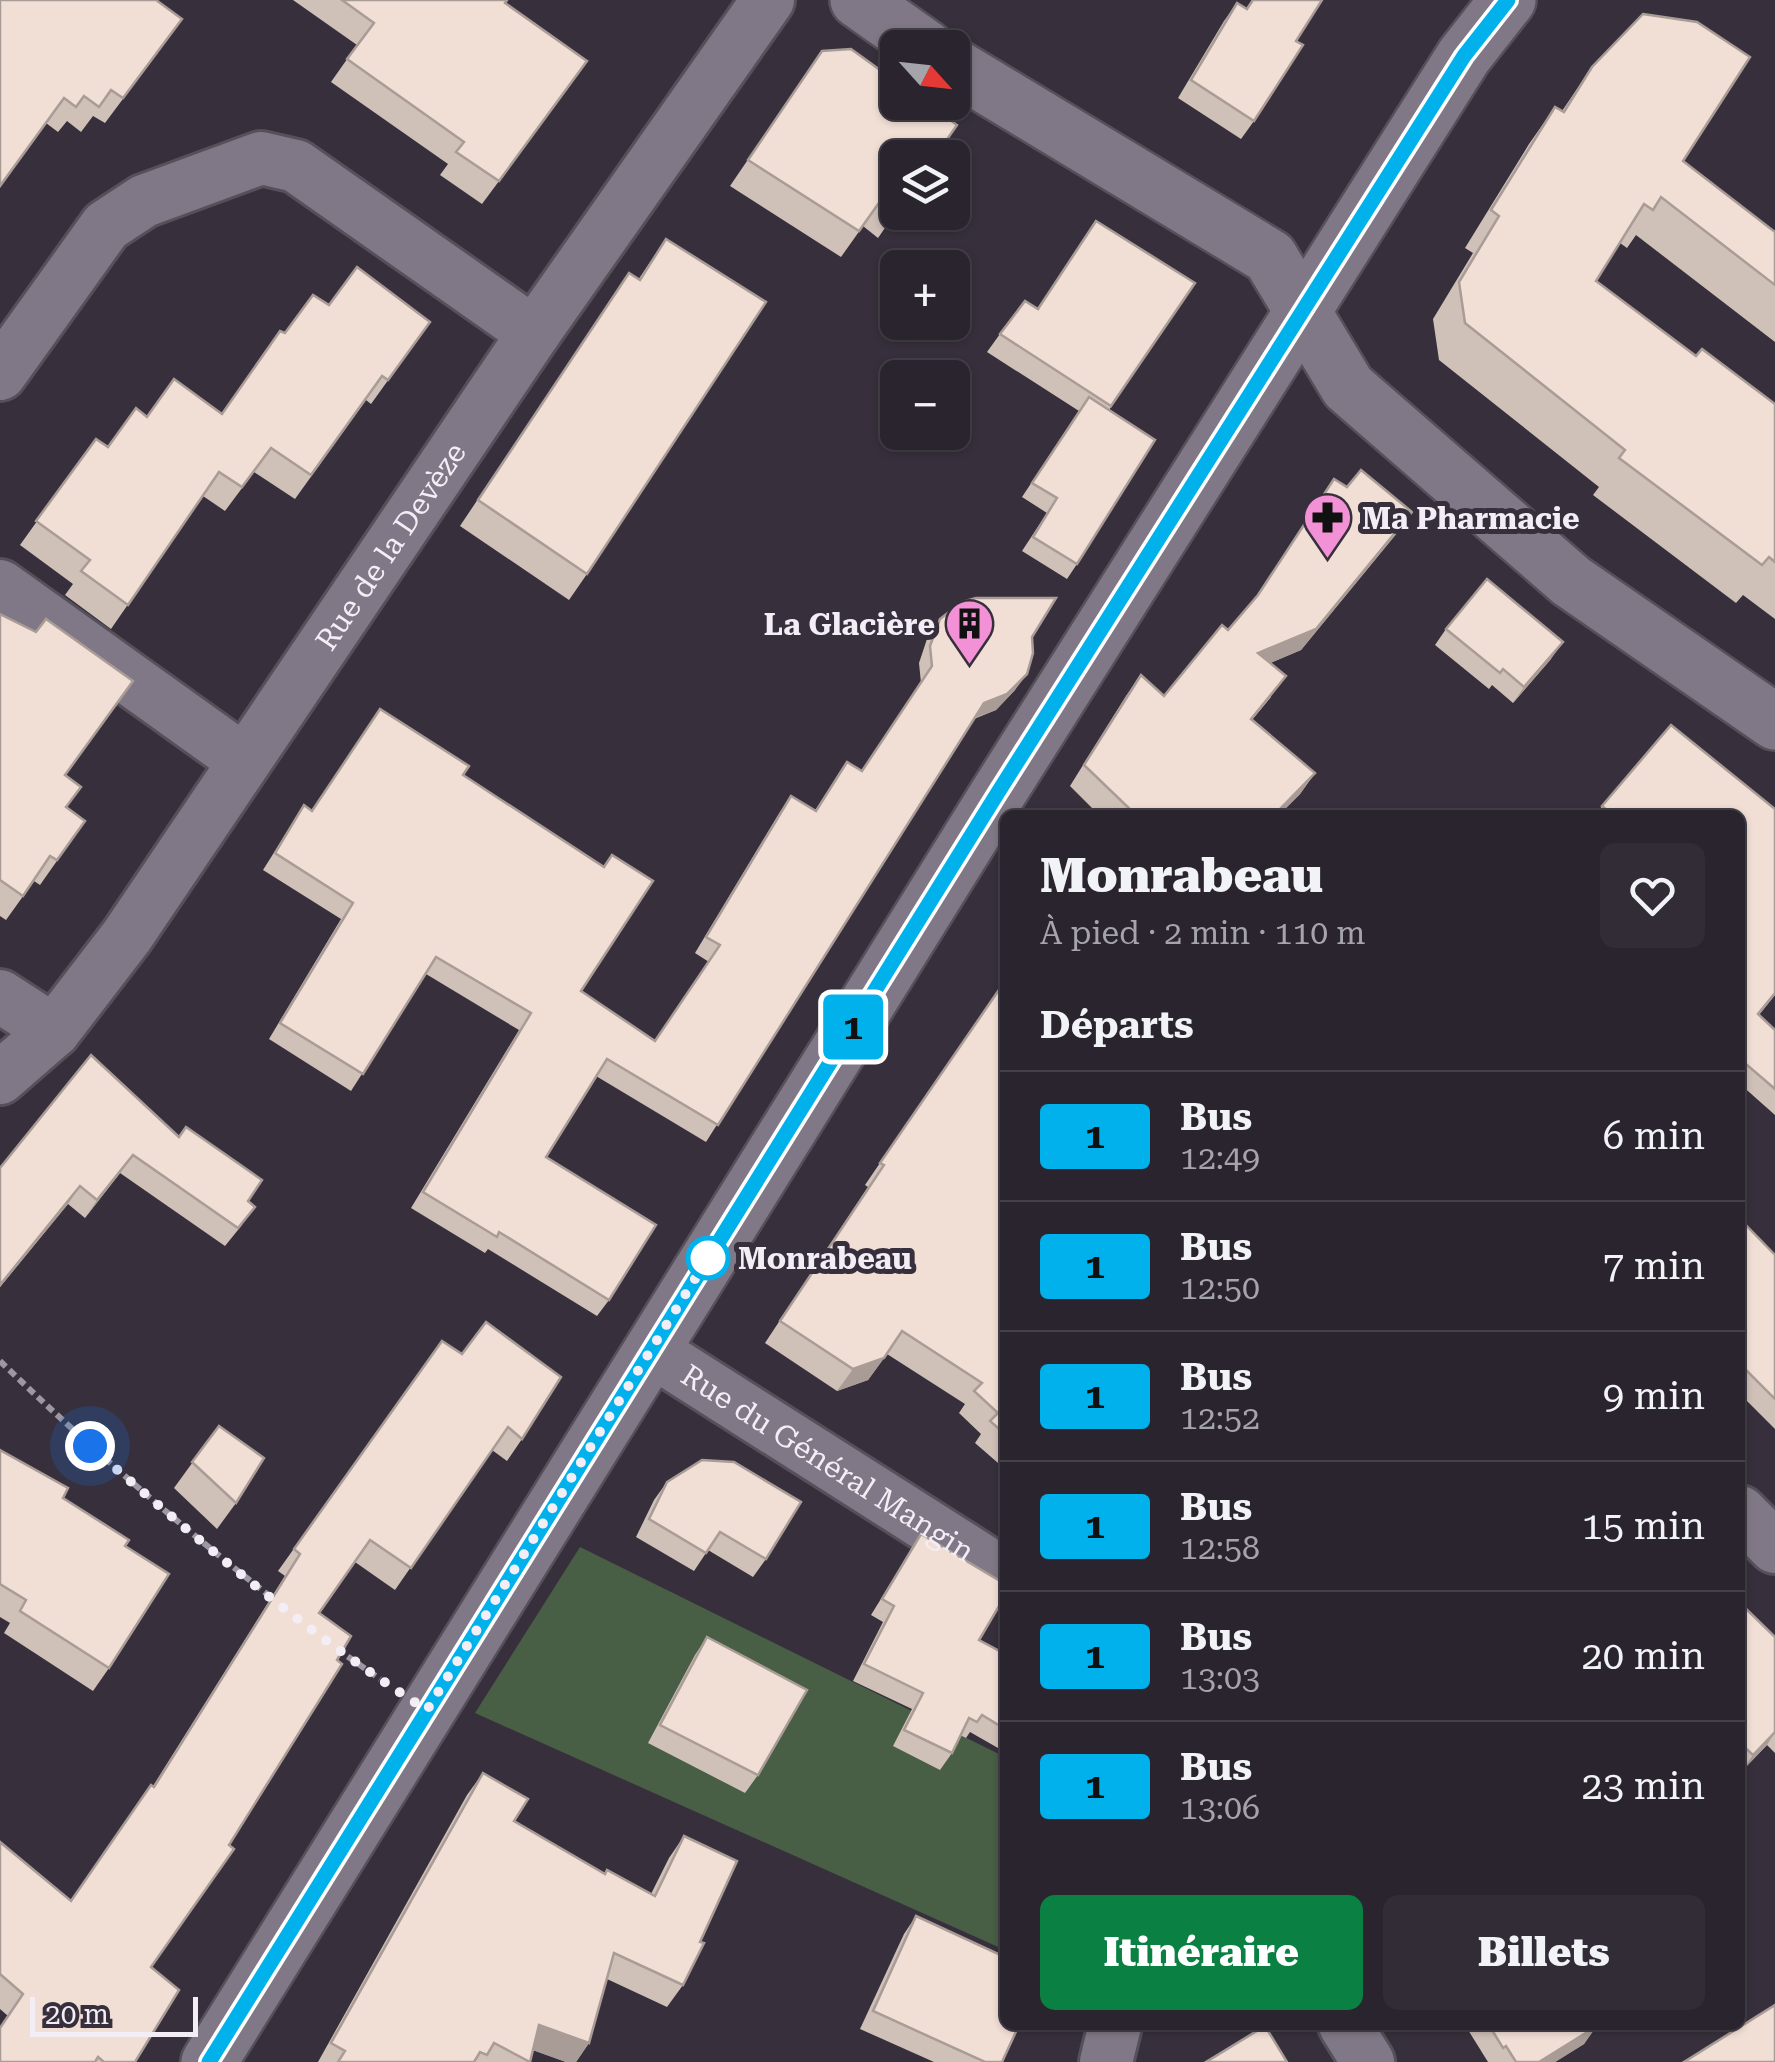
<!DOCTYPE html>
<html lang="fr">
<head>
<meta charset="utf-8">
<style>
	:root { --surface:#29242d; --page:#312c35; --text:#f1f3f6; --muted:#a5a4aa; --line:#454149; --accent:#0b8043 }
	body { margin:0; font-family:"Roboto Serif",serif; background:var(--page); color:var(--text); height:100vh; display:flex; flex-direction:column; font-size:38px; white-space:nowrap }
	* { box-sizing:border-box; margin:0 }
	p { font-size:32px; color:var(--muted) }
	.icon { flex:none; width:55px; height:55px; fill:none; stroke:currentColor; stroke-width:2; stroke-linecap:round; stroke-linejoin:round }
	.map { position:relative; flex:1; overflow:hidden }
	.side { position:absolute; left:1000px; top:810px; width:745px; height:1220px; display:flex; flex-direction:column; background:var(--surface); border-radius:15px; box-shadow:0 2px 8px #0004,0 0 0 2px var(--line) }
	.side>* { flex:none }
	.badge { padding:0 20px; border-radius:8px; font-size:35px; line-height:65px }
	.needle { width:65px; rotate:117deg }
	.buttons { position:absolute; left:880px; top:30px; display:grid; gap:20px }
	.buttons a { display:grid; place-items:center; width:90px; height:90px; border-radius:15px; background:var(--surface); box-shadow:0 2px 8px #0004,0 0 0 2px var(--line); font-size:50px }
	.scale { position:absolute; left:30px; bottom:25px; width:168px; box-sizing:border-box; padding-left:10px; border:5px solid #f3eef6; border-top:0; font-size:28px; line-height:35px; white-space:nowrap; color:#f3eef6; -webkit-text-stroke:8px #37303c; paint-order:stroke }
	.you { position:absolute; width:50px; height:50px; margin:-25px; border:8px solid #fff; border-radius:50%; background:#1a73e8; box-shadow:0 0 0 15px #1a73e833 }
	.map>.badge { position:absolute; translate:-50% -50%; box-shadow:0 0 0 5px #fff }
	h2 { padding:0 40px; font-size:38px; line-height:90px }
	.round { display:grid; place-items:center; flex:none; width:105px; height:105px; border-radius:15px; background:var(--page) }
	.summary { display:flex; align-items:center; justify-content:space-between; height:170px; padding:0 40px }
	h1 { font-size:48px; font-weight:800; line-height:75px }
	.action { display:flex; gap:20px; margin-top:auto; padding:20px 40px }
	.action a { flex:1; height:115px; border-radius:15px; background:var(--accent); color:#fff; font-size:40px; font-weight:800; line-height:115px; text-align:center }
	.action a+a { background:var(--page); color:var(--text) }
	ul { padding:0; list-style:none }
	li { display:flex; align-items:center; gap:30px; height:130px; padding:0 40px; border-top:2px solid var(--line) }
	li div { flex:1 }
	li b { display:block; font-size:38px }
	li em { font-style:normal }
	li .badge { min-width:110px; font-weight:700; text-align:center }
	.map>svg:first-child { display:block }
	.green { fill:#485e45 }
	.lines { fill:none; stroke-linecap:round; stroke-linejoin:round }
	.street-casing { stroke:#55505a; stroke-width:58 }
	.secondary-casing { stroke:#55505a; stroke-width:60 }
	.path { stroke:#9d97a1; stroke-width:6; stroke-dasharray:8 5; stroke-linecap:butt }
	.street { stroke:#807886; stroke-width:52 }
	.secondary { stroke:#807886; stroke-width:55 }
	.wall { fill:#cfc0b8 }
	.shaded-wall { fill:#a99c96 }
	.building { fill:#f1dfd6; stroke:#a99c96; stroke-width:2.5 }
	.line-casing { stroke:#fff; stroke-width:22 }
	.line { stroke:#00b1eb; stroke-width:15 }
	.walk { stroke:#f3eef6; stroke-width:10; stroke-dasharray:0 18 }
	.stop-dot { fill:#fff; stroke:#00b1eb; stroke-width:5 }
	.labels { text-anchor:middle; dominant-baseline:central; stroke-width:10; stroke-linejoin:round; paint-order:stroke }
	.poi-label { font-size:30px; font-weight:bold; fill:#f3eef6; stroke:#37303c; text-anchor:start }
	.street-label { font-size:30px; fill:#f3eef6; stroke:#37303c }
	.stop-label { font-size:30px; font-weight:bold; fill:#f3eef6; stroke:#37303c; text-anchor:start }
</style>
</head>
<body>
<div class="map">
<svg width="1775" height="2062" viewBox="0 0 1775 2062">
	<rect width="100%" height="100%" fill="#37303c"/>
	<!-- green -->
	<polygon class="green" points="580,1547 1005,1757 1005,1950 475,1713"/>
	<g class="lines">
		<defs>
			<g id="street">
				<polyline points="0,374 106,226 144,201 261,158 296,166 534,333"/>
				<polyline points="0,586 243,760"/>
				<polyline points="0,996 54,1031"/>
				<path id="s1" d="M0,1078L54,1031L127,936L534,333L768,0"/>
				<path id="s2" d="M651,1350L1005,1575"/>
				<polyline points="1740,1512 1775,1547"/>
				<polyline points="1345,2025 1368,2062"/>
				<polyline points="1106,2062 1115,2025"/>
			</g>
			<g id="secondary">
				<polyline points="858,0 926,48"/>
				<polyline points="952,65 1270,257 1348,387 1571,581 1775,722"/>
				<polyline points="209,2062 997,795 1464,56 1508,0"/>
			</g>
		</defs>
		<!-- street casing -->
		<use href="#street" class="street-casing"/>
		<!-- secondary casing -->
		<use href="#secondary" class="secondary-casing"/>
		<!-- path -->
		<g class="path">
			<path d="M0,1361C88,1446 180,1526 276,1601"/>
			<polyline points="337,1649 380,1679"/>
		</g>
		<!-- street -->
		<use href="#street" class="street"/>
		<!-- secondary -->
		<use href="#secondary" class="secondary"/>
	</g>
	<!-- wall -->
	<g class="wall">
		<polygon points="0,0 164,44 105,123 93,116 81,132 67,121 58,132 46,123"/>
		<polygon points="293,0 507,0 505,3 571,84 482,204 440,175 448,164 331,82 357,45"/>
		<polygon points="1252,0 1322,0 1296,41 1254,121 1241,139 1178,98 1224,21 1237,3 1246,9"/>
		<polygon points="822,51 898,209 878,238 863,226 841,257 730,186"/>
		<polygon points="1592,67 1683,161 1775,232 1775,342 1636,235 1627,248 1620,243 1596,281 1696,356 1775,404 1775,619 1743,595 1736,603 1593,495 1599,487 1439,360 1433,319 1473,253 1465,248 1529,144 1555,107 1562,111"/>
		<polygon points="666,239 587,574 569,600 460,526 629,273 638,280"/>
		<polygon points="1195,283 1109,410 1077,564 1067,579 1022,551 1047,513 1022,497 1079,411 987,352 1000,334 1038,308"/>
		<polygon points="329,305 430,322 371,404 366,400 295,499 254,472 225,511 203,496 111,629 65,595 73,584 20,545 96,439 108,447 147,417 222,414 285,333"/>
		<polygon points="1334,479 1347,487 1412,512 1397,533 1301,650 1270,663 1271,697 1252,720 1315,773 1300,794 1279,815 1099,815 1070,786 1126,696 1141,675 1164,696 1228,630 1254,600"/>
		<polygon points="0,614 65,776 66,807 85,821 40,885 34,881 6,920 0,916"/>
		<polygon points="940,619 1032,637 1015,690 996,710 974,719 706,1142 596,1076 546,1157 609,1300 597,1316 488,1249 485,1253 411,1208 519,1030 426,974 351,1091 269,1039 341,919 263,870 304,805 312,811 463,775 581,991 655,1041 709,962 695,953 780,812 791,796 815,811 847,762 862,771 921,683 919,663 928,636"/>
		<polygon points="1446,629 1551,659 1513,703 1492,685 1489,689 1435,645"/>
		<polygon points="1602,806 1775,809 1775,995 1759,1015 1775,1030 1775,1115 1740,1084 1740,815 1596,815"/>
		<polygon points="1005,980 1005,1469 975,1443 981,1434 959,1413 965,1404 887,1354 868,1380 837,1391 765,1343 868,1187 865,1185"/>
		<polygon points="91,1055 248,1201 242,1225 225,1246 120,1173 85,1218 68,1204 0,1287 0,1168"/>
		<polygon points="1740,1219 1775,1255 1775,1429 1740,1394"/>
		<polygon points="442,1341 522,1439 507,1461 492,1450 395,1590 355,1562 319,1613 151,1967 135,2062 0,2062 8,2016 0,2009 0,1842 71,1901 153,1786 285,1576 278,1571"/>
		<polygon points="219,1426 236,1503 217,1529 174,1488"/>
		<polygon points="0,1450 125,1546 109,1668 93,1691 4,1633 10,1623 0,1617"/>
		<polygon points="667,1482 766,1559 753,1577 708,1550 694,1571 636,1537 654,1500"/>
		<polygon points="921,1534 979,1640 1005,1654 1005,1752 970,1732 966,1738 960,1735 952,1753 940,1770 893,1746 912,1709 853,1681 883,1622 871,1615"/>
		<polygon points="1740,1603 1775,1637 1775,1753 1767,1745 1740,1773"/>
		<polygon points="707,1637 758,1775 745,1793 648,1743 695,1655"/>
		<polygon points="483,1773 514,1821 605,1874 651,1894 669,1858 684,1836 700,1942 683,1985 667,2007 607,1979 589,2043 576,2062 566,2062 533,2050 530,2062 318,2062 467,1795"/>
		<polygon points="916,1916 1002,2062 934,2062 860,2029 904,1934"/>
		<polygon points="1465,2025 1596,2025 1584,2044 1555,2062 1488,2062"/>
	</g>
	<!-- shaded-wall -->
	<g class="shaded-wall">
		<polygon points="1412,512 1397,533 1301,650 1243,675 1258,653"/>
		<polygon points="1563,642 1551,659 1513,703 1524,687"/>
		<polygon points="1027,674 1015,690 996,710 972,719 984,703"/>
		<polygon points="1315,773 1300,794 1279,815 1274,815"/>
		<polygon points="133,1155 120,1173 85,1218 97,1200"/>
		<polygon points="80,1186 68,1204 0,1287 0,1285"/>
		<polygon points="884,1358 868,1380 837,1391 853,1369"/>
		<polygon points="1775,1732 1767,1745 1740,1773 1753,1755"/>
		<polygon points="539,2025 589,2043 576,2062 566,2062 524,2047"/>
		<polygon points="1597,2026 1584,2044 1555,2062 1539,2062"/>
	</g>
	<!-- building -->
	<g class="building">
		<polygon points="0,0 156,0 182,19 123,98 111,90 99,107 84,96 76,107 64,98 0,186"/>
		<polygon points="342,0 507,0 505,3 587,61 499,181 456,152 464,142 347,59 374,23"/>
		<polygon points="1253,0 1322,0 1296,41 1303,45 1254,121 1191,80 1237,3 1247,9"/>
		<polygon points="1643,14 1697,22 1750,57 1683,161 1775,232 1775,285 1661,197 1653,210 1644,204 1596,281 1696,356 1702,349 1775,404 1775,562 1769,557 1762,565 1619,458 1625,450 1465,323 1459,282 1499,216 1491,210 1555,107 1564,112 1592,67"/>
		<polygon points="851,49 898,83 898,102 925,102 957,125 934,158 898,158 898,209 896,212 881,200 859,231 748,160 822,51"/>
		<polygon points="1096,221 1195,283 1111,406 1000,334 1025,301 1038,309"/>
		<polygon points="666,239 766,302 587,574 478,500 629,273 640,280"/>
		<polygon points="357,267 430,322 388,380 382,376 311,475 271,448 242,487 219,472 128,605 81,571 90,560 36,521 96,439 108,447 136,408 147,417 174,379 222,414 280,331 285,333 313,295 329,305"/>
		<polygon points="1089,397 1155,440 1077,564 1033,537 1057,498 1032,483"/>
		<polygon points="1361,470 1412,512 1316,629 1258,653 1286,676 1251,719 1315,773 1274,815 1136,815 1084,765 1141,675 1164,696 1222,625 1228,630 1258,595 1334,479 1347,487"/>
		<polygon points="1487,579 1563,642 1524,687 1503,669 1500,673 1446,629"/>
		<polygon points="976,598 1056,598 1032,637 1033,653 1027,674 1007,694 984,703 718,1125 607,1059 546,1157 656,1225 609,1300 499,1232 497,1237 423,1192 531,1013 436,957 363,1074 280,1023 353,903 275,853 304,805 312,811 380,709 469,766 463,775 604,867 612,855 653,881 581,991 655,1041 720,945 706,937 791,796 816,811 847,762 862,771 932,666 930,646 940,619 962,602"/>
		<polygon points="0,614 36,632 46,619 133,681 65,775 81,787 66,807 85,821 57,860 50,856 23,896 0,880"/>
		<polygon points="1671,725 1775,809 1775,993 1758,1014 1775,1030 1775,1089 1740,1059 1740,815 1613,815 1602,806"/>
		<polygon points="1005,981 1005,1434 990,1421 998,1413 974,1391 982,1383 902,1331 884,1358 853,1369 780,1321 884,1165 880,1163"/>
		<polygon points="91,1055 179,1137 186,1127 262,1180 248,1201 255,1207 238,1228 133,1155 97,1200 80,1186 0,1285 0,1168"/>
		<polygon points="1740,1219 1775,1255 1775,1399 1740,1364"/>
		<polygon points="486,1322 561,1377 522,1439 508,1427 411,1568 370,1540 319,1613 351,1636 337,1660 342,1664 229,1845 234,1849 151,1967 179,1990 135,2062 104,2062 98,2057 95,2062 0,2062 0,2028 23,1994 0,1974 0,1842 71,1901 151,1785 154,1787 300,1554 294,1549 442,1341 462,1354"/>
		<polygon points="219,1426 264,1458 236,1503 192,1462"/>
		<polygon points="0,1450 68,1488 63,1498 129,1540 125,1546 169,1574 109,1668 20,1611 26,1600 0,1584"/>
		<polygon points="702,1460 734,1462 801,1502 766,1559 720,1532 706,1553 649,1519 667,1482"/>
		<polygon points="921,1534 1005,1584 1005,1596 979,1640 1005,1654 1005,1729 982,1715 977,1722 969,1718 952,1753 904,1730 923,1693 864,1664 894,1606 882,1599"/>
		<polygon points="1740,1603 1775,1637 1775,1732 1753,1755 1740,1743"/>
		<polygon points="707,1637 807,1690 758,1775 660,1725"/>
		<polygon points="483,1773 528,1799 514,1821 605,1874 607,1870 655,1896 684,1836 737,1861 700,1942 704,1943 683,1985 614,1953 589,2043 539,2025 530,2062 494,2043 487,2055 480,2052 474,2062 338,2062 345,2051 331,2043"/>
		<polygon points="916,1916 1005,1957 1005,2025 1019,2025 1002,2062 985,2062 873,2011"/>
		<polygon points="1775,2005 1775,2062 1684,2062"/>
		<polygon points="1489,2025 1596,2025 1597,2026 1539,2062 1516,2062 1506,2046 1503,2048"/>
		<polygon points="1265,2026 1287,2062 1206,2062"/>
	</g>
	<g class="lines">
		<defs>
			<polyline id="line" points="209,2062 997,794 1464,56 1508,0"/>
		</defs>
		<!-- line casing -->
		<use href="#line" class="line-casing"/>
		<!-- line -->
		<use href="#line" class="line"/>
		<!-- walk -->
		<path class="walk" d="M90,1446C198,1540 306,1633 427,1710L708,1258"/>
	</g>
	<!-- icons -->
	<defs>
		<symbol id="pharmacy-pin" viewBox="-11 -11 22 30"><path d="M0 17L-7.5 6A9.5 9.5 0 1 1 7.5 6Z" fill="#f291d6" stroke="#37303c"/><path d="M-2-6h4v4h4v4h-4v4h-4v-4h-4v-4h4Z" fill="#111"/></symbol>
		<symbol id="building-pin" viewBox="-11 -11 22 30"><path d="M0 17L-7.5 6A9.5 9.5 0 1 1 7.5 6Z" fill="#f291d6" stroke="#37303c"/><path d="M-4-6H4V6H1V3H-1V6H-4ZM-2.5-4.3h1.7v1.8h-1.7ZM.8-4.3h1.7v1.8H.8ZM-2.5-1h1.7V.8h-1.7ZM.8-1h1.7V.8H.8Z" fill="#111"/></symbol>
	</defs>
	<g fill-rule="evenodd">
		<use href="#pharmacy-pin" x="1300" y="490" width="55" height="75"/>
		<use href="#building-pin" x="942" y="596" width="55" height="75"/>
	</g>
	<!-- markers -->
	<circle class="stop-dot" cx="708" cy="1258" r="20"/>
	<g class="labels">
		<!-- poi labels -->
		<g class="poi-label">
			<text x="1362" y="518">Ma Pharmacie</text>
			<text x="935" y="624" text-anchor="end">La Glacière</text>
		</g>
		<!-- street labels -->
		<g class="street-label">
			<text stroke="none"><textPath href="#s1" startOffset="662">Rue de la Devèze</textPath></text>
			<text stroke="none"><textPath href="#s2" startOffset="210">Rue du Général Mangin</textPath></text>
		</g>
		<!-- stop labels -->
		<g class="stop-label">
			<text x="738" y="1258">Monrabeau</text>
		</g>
	</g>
</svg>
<div class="buttons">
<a><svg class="needle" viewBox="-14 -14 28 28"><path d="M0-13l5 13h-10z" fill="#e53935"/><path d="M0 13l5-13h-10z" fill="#a5a4aa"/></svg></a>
<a><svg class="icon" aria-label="layers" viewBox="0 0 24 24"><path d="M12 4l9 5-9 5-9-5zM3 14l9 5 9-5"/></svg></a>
<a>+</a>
<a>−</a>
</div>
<div class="scale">20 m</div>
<div class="you" style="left:90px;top:1446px"></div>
<b class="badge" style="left:853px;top:1027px;background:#00b1eb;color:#111">1</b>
<section class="side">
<div class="summary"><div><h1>Monrabeau</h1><p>À pied · 2 min · 110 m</p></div><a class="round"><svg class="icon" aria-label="heart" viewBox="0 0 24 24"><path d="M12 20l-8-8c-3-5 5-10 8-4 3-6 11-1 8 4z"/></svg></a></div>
<h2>Départs</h2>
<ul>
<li><span class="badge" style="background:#00b1eb;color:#111">1</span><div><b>Bus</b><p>12:49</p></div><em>6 min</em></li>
<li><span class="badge" style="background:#00b1eb;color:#111">1</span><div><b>Bus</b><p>12:50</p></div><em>7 min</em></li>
<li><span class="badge" style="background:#00b1eb;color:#111">1</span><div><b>Bus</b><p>12:52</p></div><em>9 min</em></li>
<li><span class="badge" style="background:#00b1eb;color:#111">1</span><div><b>Bus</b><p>12:58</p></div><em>15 min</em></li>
<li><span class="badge" style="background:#00b1eb;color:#111">1</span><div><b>Bus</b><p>13:03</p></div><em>20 min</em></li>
<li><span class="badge" style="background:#00b1eb;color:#111">1</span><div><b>Bus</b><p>13:06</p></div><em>23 min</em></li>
</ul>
<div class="action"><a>Itinéraire</a><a>Billets</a></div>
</section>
</div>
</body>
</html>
